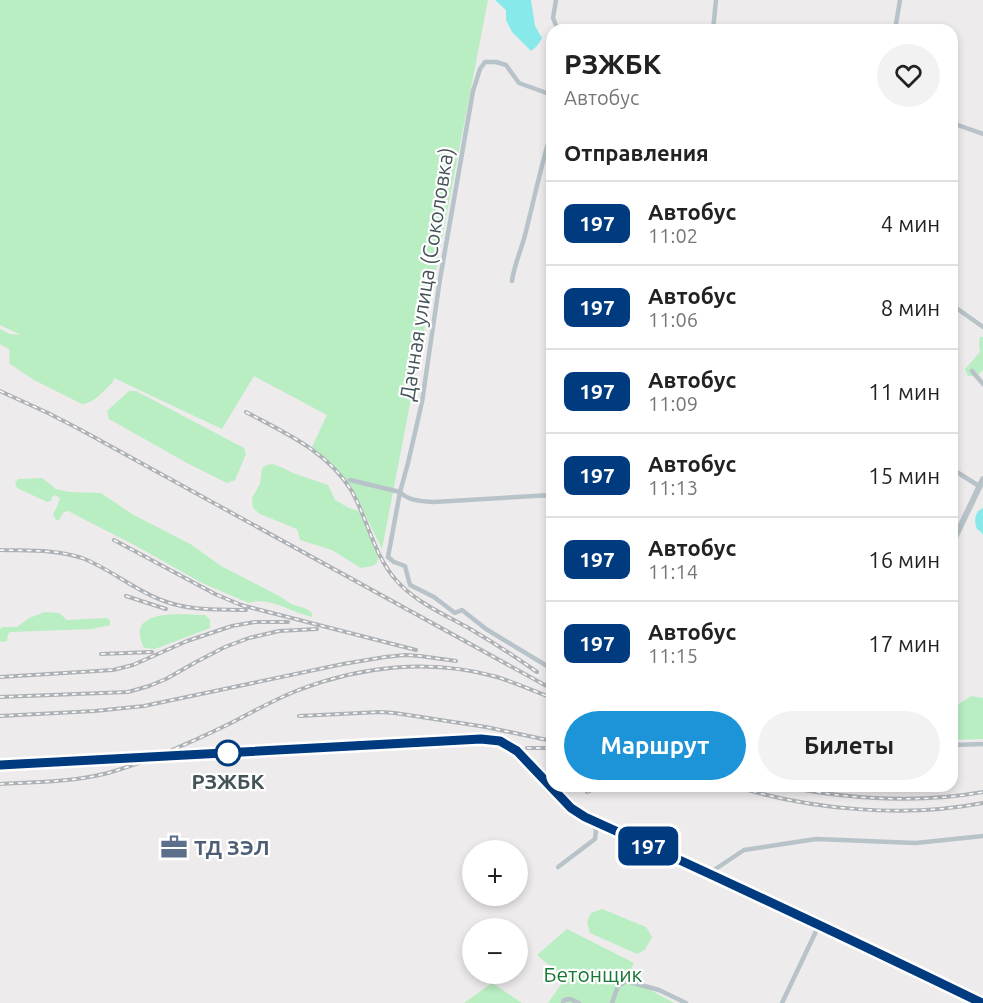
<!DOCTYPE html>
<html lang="ru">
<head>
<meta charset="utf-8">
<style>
	:root { --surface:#fff; --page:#f2f2f2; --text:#222; --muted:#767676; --line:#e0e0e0; --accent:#1c94d7 }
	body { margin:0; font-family:Ubuntu,sans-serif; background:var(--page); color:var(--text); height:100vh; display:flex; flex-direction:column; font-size:22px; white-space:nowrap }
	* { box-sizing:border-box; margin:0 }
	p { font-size:20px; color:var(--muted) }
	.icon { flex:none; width:33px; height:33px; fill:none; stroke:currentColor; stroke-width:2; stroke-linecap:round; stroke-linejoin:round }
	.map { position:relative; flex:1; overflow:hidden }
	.panel { position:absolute; left:546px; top:24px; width:412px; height:768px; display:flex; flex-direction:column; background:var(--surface); border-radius:18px; box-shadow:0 3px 9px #0003 }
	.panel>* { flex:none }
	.badge { padding:0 12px; border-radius:9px; font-size:21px; line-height:39px }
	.buttons { position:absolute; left:462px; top:840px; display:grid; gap:12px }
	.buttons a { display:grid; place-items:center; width:66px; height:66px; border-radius:50%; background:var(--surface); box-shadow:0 3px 9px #0003; font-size:30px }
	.map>.badge { position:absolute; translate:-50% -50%; box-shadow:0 0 0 3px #fff }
	h2 { padding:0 18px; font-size:22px; line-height:54px }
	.round { display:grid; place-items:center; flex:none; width:63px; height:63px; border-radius:32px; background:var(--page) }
	.head { display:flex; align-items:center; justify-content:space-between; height:102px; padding:0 18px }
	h1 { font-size:28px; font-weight:700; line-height:45px }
	.cta { display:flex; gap:12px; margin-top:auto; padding:12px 18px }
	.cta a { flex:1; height:69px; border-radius:36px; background:var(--accent); color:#fff; font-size:24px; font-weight:700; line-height:69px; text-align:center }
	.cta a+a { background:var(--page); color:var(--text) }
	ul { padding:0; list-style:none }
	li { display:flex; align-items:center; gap:18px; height:84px; padding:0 18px; border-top:2px solid var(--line) }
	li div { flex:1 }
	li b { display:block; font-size:22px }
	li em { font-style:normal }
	li .badge { min-width:66px; font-weight:700; text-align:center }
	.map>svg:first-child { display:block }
	.green { fill:#b9edc2 }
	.water { fill:#87e9e9 }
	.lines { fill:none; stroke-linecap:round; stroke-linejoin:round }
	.minor { stroke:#b7c3c8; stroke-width:4.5 }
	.tertiary { stroke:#b7c3c8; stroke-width:6 }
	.rail-casing { stroke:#aeb2b6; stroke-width:4 }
	.rail { stroke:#fff; stroke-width:1.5; stroke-dasharray:4.5; stroke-linecap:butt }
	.line-casing { stroke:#fff; stroke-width:14 }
	.line { stroke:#003b80; stroke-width:9 }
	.stop-dot { fill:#fff; stroke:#003b80; stroke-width:3 }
	.labels { text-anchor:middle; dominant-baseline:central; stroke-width:4.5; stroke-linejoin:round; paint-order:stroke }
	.street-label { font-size:21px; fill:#445358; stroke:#fff }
	.stop-label { font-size:21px; font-weight:bold; fill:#445358; stroke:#fff }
	.service-label { font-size:21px; font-weight:bold; fill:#4e5e75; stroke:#fff; text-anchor:start }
	.park-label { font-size:21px; fill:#187734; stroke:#fff }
</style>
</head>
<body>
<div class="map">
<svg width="983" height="1003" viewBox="0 0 983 1003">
	<rect width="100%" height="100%" fill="#eeebec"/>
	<!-- green -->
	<g class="green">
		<path d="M0,0H488L382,549L351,486L312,447L327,415L254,376L222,429L114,378L113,382C104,390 95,403 82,404L34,380L10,364C8,358 11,354 9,349L0,344V329L10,334L21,335L0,325Z"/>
		<polygon points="980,337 983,337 983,370 977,376 968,376 965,369 980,352 979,345"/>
		<polygon points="129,391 136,391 244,448 246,454 235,480 227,483 187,463 109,419 107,411"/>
		<polygon points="273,464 283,468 293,473 328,485 335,500 349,508 359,511 366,522 378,557 377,563 372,566 361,568 332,550 300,540 297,529 260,514 253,508 252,498 260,484 262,468 267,465"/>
		<path d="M42,478L56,489L69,492L101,493L132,514L192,545L221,566L281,597L291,604L307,609L312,613V617C292,613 269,596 249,603L202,583L138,547L68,511L64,512L59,520H56L53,514L57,507L60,498L55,495L52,497L51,501L47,502L17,488L15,482L19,479Z"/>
		<polygon points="45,612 59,613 67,620 106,618 110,620 110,625 93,629 10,632 8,634 7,641 3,642 0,641 0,629 3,627 17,627 29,618"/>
		<path d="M205,615L210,620V628L155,649L144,648C142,643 139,636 140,630C144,609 189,615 205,615Z"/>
		<polygon points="971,696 983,698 983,739 953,740 953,710 957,705"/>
		<polygon points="602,909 646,927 652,937 645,950 637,954 590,933 587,922 591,913"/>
		<polygon points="567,929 634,963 627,977 674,1003 548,1003 565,979 537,955"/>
		<polygon points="492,983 522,1003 464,1003"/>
	</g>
	<!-- water -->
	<g class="water">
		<polygon points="495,0 531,0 535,26 542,38 537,46 531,51 512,32 506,20 506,10"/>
		<path d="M983,508V535L981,532L977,529C974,521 974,512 983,508Z"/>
	</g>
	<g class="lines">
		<!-- minor -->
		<g class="minor">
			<polyline points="556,0 553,18 558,30"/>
			<polyline points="713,30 716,0"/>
			<polyline points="895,30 900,0"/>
			<polyline points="552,95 519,83 506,65 496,62 485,62 480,69 473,91 440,279 422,402 408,463 400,492 388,557 394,562 405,566 410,585 434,597 455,613 462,610 486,629 552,669"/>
			<polyline points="952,123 983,134"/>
			<path d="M512,281C514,265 521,251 525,235C534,200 541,165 552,130"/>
			<polyline points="952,305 983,327"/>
			<polyline points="972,371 983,384"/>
			<polyline points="952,469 979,486"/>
			<path d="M350,480L400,492C408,501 422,501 434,502L552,495"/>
			<polyline points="549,676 552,673"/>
			<polyline points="952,745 983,744"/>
			<polyline points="558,867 595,839 596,830 592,821"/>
			<polyline points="708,874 744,850 816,839 916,843 983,836"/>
			<polyline points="563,1003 564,1000 570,999 579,1003"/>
			<polyline points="612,1003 618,986 626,981 659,990 686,1003"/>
			<polyline points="782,1003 819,925"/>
		</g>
		<!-- tertiary -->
		<g class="tertiary">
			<polyline points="952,544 983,479"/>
			<polyline points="0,765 481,739 500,741 517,751 571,808 585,817 736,887 782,907 982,1003"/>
		</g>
		<defs>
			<g id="rail">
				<polyline points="0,391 48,413 81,430 552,689"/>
				<path d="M246,412C285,433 327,451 351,490C368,519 373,554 396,580C416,603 446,615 472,630C494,643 516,657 537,672"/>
				<polyline points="114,540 215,594 241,605 416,650"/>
				<path d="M0,550C27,551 56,549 82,558C111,569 135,591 164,601C191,611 217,609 246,610"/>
				<polyline points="126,596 166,609"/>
				<polyline points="101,654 152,652"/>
				<polyline points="0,677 113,670 133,665 187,641 232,626 255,622 288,622"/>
				<polyline points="0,697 128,692 149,686 166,679 196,662 225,647 249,638 279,631 317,629"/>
				<polyline points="0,716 95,711 144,706 343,664 385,657 405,655 420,656 456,661"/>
				<polyline points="299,716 380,712 395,713 486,727 552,741"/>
				<polyline points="527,748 552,748"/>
				<path d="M0,784C36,782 73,782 108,773C150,761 192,742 231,723C252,712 274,700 296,691C360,666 430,658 497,677C516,683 534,691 552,698"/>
				<polyline points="703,786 717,789"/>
				<path d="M735,786C809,810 906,818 983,803"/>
				<path d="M781,786C848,799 916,804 983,792"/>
				<polyline points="587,792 601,786"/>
			</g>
		</defs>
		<!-- rail casing -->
		<use href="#rail" class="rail-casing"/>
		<!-- rail -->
		<use href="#rail" class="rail"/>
	</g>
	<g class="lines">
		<defs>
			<path id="line" d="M0,765L481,739L500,741L517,751L571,808L585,817C718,877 850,939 982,1003"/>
		</defs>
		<!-- line casing -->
		<use href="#line" class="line-casing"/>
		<!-- line -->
		<use href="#line" class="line"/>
	</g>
	<!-- icons -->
	<defs>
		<symbol id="office-bare" viewBox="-9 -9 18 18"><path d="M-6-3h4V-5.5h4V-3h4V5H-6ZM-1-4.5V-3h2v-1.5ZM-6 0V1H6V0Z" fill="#5c6f8a" stroke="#fff" stroke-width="2.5" paint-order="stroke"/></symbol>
	</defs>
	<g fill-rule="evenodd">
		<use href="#office-bare" x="155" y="828" width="38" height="38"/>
	</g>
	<!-- markers -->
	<circle class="stop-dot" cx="228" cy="753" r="12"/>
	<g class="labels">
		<!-- street labels -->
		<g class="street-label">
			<text transform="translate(426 274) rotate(-81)">Дачная улица (Соколовка)</text>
		</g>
		<!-- stop labels -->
		<g class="stop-label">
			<text x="228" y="781">РЗЖБК</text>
		</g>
		<!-- service labels -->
		<g class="service-label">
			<text x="194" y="847">ТД ЗЭЛ</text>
		</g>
		<!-- park labels -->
		<g class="park-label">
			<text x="593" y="974">Бетонщик</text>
		</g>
	</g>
</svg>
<div class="buttons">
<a>+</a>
<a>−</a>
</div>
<b class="badge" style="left:648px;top:846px;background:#003b80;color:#fff">197</b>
<section class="panel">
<div class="head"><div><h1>РЗЖБК</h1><p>Автобус</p></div><a class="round"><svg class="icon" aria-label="heart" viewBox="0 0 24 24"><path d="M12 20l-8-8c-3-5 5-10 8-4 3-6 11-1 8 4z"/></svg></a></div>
<h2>Отправления</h2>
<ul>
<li><span class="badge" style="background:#003b80;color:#fff">197</span><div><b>Автобус</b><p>11:02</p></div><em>4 мин</em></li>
<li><span class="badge" style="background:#003b80;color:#fff">197</span><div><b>Автобус</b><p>11:06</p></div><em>8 мин</em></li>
<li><span class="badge" style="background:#003b80;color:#fff">197</span><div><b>Автобус</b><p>11:09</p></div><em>11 мин</em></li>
<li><span class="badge" style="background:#003b80;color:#fff">197</span><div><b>Автобус</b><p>11:13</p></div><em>15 мин</em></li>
<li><span class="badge" style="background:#003b80;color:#fff">197</span><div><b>Автобус</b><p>11:14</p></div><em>16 мин</em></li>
<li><span class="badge" style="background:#003b80;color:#fff">197</span><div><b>Автобус</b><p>11:15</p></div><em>17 мин</em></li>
</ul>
<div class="cta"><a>Маршрут</a><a>Билеты</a></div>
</section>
</div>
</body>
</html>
